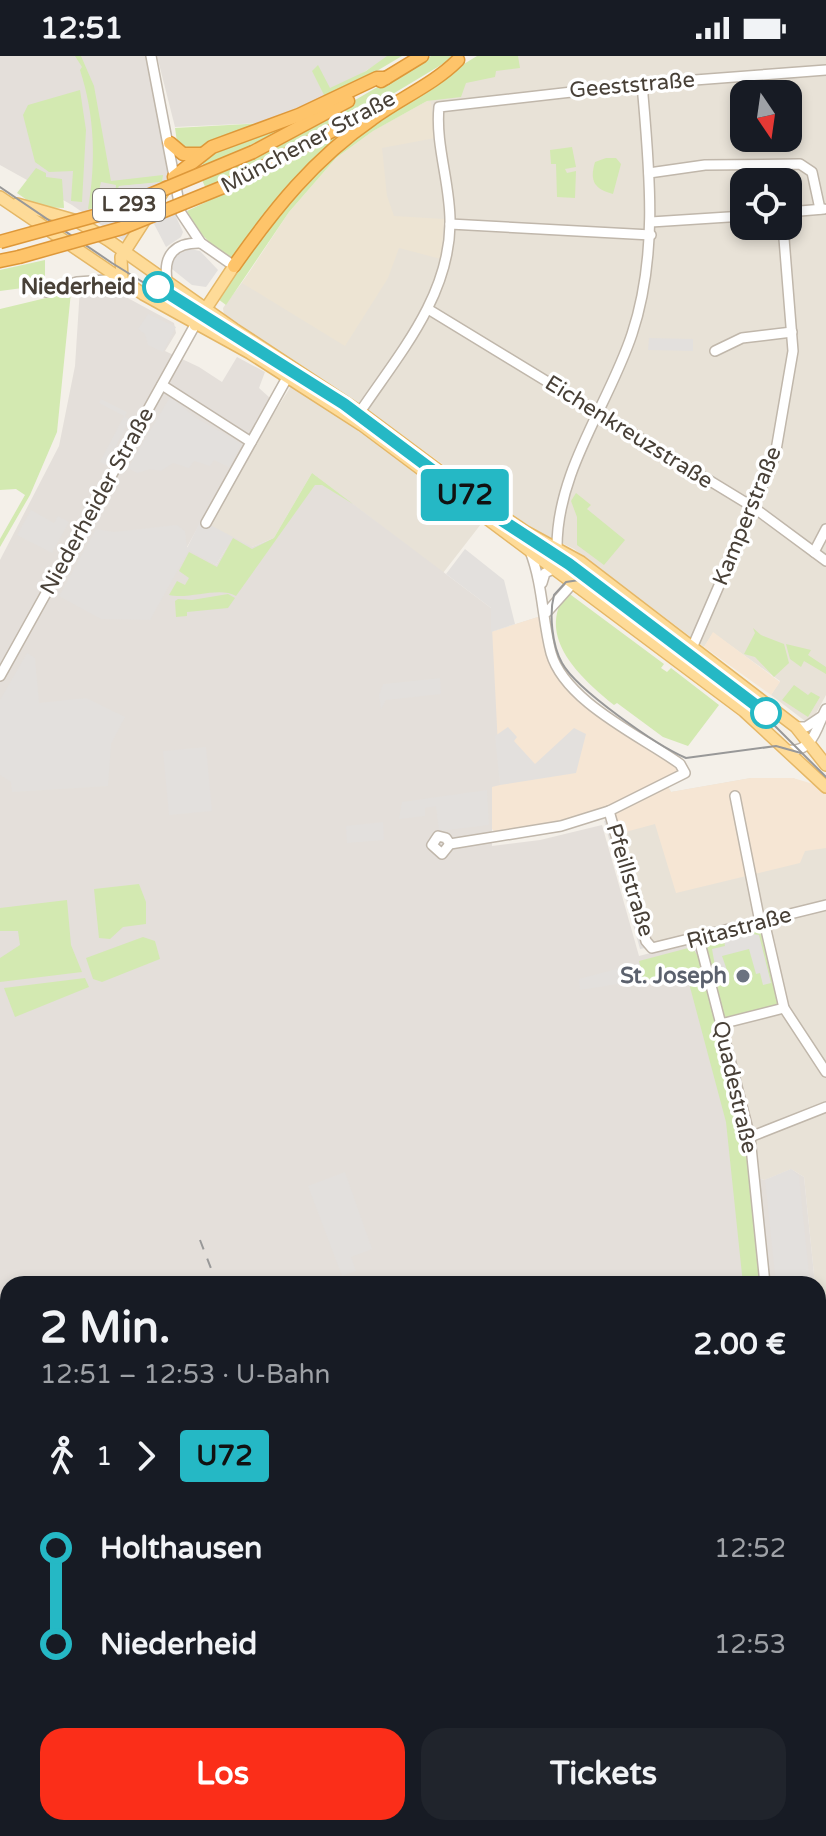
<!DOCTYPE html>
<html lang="de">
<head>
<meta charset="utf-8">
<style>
	:root { --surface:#171b24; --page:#20242c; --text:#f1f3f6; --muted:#9ea1a6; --accent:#fb2e19 }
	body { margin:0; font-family:"Varela Round",sans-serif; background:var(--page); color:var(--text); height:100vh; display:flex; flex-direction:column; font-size:30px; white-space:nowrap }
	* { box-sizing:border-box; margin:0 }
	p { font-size:26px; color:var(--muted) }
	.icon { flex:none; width:44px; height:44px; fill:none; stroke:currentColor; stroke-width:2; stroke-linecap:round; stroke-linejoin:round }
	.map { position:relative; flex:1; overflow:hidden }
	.details { position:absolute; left:0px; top:1220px; width:826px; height:560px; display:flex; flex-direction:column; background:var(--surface); border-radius:24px 24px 0 0; box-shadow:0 4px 12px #0003 }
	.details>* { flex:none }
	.badge { padding:0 16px; border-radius:6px; font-size:28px; line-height:52px }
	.needle { width:52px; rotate:167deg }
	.fabs { position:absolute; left:730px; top:24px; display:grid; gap:16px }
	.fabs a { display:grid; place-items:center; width:72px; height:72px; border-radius:16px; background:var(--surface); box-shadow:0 4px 12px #0003; font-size:40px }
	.map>.badge { position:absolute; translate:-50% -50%; box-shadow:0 0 0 4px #fff }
	.legs { display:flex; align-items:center; gap:12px; height:88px; padding:0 40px; font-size:26px }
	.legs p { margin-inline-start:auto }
	.summary { display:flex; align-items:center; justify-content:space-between; height:136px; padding:0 40px }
	h1 { font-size:44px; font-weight:700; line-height:60px }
	.primary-button { display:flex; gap:16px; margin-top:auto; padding:16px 40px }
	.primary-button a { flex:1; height:92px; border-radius:24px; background:var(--accent); color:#fff; font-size:32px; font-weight:700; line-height:92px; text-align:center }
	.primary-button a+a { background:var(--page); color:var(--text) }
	ul { padding:0 40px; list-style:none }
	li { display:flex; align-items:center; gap:28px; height:96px; font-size:30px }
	li i { display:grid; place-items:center; width:12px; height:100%; margin:0 10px; background:currentColor }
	li i::after { content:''; width:20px; height:20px; margin:-10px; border:6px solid; border-radius:50%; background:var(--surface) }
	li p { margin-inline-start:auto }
	li:first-child i { background:linear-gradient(#0000 50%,currentColor 0) }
	li:last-child i { background:linear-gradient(currentColor 50%,#0000 0) }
	.status { display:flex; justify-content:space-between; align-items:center; height:56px; padding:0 40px; background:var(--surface); direction:ltr }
	.status svg { height:22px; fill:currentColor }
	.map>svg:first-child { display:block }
	.residential { fill:#e8e2d7; fill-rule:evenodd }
	.commercial { fill:#f6e6d4 }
	.industrial { fill:#e4dfda }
	.education { fill:#ede4d3 }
	.green { fill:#d3e9b1 }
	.parking { fill:#e3e0dd }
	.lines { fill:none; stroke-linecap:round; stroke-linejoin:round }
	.minor-casing { stroke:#c0b7ab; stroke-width:12 }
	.major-casing { stroke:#e5b766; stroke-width:14 }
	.highway-casing { stroke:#de9839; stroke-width:15 }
	.minor { stroke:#fff; stroke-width:9 }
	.major { stroke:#fedb98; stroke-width:11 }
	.highway { stroke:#fec46a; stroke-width:12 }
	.tram { stroke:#989898; stroke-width:2 }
	.rail { stroke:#989898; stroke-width:2; stroke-dasharray:10 10; stroke-linecap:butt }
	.highway-bridge-casing { stroke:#de9839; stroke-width:15; stroke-linecap:butt }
	.highway-bridge { stroke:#fec46a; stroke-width:12 }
	.line-1-casing { stroke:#fff; stroke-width:18 }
	.line-1 { stroke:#25b8c5; stroke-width:12 }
	.stop-1-dot { fill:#fff; stroke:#25b8c5; stroke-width:4 }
	.worship-dot { fill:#6b7280; stroke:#fff; stroke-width:3 }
	.labels { text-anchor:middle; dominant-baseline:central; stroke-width:7; stroke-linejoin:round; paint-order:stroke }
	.shield { fill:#fff; stroke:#7f7973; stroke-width:2 }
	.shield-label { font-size:20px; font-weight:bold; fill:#484037 }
	.street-label { font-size:22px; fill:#484037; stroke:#fff }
	.stop-label { font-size:22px; font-weight:bold; fill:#484037; stroke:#fff; text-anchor:end }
	.worship-label { font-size:22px; font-weight:bold; fill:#5b616d; stroke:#fff; text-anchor:end }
</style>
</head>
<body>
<div class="status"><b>12:51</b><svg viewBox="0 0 49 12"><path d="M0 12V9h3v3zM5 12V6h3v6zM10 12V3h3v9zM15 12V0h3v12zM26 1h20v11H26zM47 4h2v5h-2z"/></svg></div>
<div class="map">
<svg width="826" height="1780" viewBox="0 0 826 1780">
	<rect width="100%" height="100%" fill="#f4f0e9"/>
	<!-- residential -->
	<g class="residential">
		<path d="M498,0H826V639L813,663L805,665L771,639L780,625L713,577L704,591L574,493L533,473L363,351L224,260L223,252L249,217L373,75L441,38ZM744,38H788V82H744ZM744,126H788V170H744Z"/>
		<polygon points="293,327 368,377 481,468 443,517 312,417 274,482 252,491 188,493"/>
		<polygon points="538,561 557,614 666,727 671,736 751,722 793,722 826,736 826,1309 818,1286 818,1228 815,1228 804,1121 791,1113 765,1124 757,1122 699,883 652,892 610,753 492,773 492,730 499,729 491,576"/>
		<polygon points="826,1653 826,1780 521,1780 524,1772 818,1772 818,1671"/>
	</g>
	<!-- commercial -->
	<g class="commercial">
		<polygon points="538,561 544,563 548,585 568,628 678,707 676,717 666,727 671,736 751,722 793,722 820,730 826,736 826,792 805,795 800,807 676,837 655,768 618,778 610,754 561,769 497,779 492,773 492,730 499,729 491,576"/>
		<polygon points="713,576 780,626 771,639 704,591"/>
	</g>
	<!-- industrial -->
	<g class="industrial">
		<polygon points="0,0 148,0 170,122 127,187 72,149 0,109"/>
		<polygon points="157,0 390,0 325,40 263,67 175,71"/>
		<polygon points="100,227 174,267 176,277 165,295 199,311 222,326 237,301 265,316 259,332 270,342 187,491 216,509 233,481 252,491 274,482 312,417 491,552 500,729 492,731 492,790 540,784 602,769 639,900 692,886 699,890 747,1077 751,1121 765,1124 791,1113 804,1121 815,1228 8,1228 8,1772 512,1772 510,1780 0,1780 0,504 59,390 75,310 80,232"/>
	</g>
	<!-- education -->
	<polygon class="education" points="427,45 431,46 435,82 382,92 387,140 394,160 444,163 441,203 399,192 388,222 345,290 242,227 289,156 336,102 373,75"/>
	<!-- green -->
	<g class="green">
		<path d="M75,0H81L94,30L111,125L163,119L162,126L119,130L115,143L116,129L101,126L95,152L88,153C96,107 95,60 80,14L82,11Z"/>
		<polygon points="387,0 402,0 338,38 198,97 188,95 177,86 175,72 263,67 325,41 312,15 318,9 330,32 366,15"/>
		<polygon points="431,0 456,0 351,63 207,135 202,124 312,69"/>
		<polygon points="477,0 518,0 520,12 496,15 495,21 466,27 461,41 427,45 373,75 336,102 289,156 226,249 218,243 303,123 390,53"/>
		<polygon points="80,34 86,74 82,146 71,145 73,115 49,116 35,106 23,59 28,49"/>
		<polygon points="320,54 205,112 199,103 206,98"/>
		<path d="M343,74L235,204C213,192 198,178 187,155L285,109Z"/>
		<polygon points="572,91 576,111 565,113 567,117 576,115 575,142 557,141 556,108 551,108 550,94"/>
		<path d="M606,102H616L621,108L613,138C595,133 589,126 595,106Z"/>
		<polygon points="36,112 46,117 46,121 62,123 64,152 37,151 17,137"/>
		<polygon points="45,204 45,229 0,235 0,214"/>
		<polygon points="71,236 57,376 30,439 0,491 0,483 25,439 16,433 0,434 0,253"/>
		<path d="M312,417L353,448L322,429H315L236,540C219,530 189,544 169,539L177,525L185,529L189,522L179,515L189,496L217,511L233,482L252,493L274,482Z"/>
		<polygon points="576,437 591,449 587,453 625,484 604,509 577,489 577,461 571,445"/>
		<path d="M567,536L664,608L661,612L667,616L671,612L719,649L688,690L663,681L617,647L614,649C582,623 534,581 567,536Z"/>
		<polygon points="228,538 235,542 228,552 187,556 187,560 176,561 175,545 178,543 192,544"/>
		<polygon points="753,572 761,579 784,588 789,607 774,621 755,601 744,598 755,577"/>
		<polygon points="786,588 811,594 808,599 826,611 826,618 804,605 801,611 790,603"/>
		<polygon points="794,629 808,639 811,636 820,641 808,661 782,644"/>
		<polygon points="139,828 146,846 146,868 123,871 110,883 99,882 94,833"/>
		<polygon points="67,844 71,889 82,916 0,926 0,902 20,889 18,875 0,875 0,852"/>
		<polygon points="760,873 780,952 724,965 706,887"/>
		<polygon points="143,881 155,885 160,903 102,926 93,923 86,902"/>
		<polygon points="692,891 701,905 745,1075 760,1228 743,1228 726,1066 686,916 643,924 639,905"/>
		<polygon points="85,922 89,931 15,961 4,932"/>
	</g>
	<!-- parking -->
	<g class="parking">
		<polygon points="162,126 144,157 113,153 119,130"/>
		<polygon points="172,152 183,176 181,181 166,191 152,164"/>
		<polygon points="190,193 200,195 218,214 206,231 192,229 172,213 174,200"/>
		<polygon points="148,258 176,271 163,296 148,289 145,278 138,273"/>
		<polygon points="649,282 693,283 693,295 648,294"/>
		<polygon points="170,341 196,362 242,388 229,411 214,404 210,410 194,405 189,412 173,407 161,415 150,413 137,417 128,412"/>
		<polygon points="101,343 127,356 125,361 130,363 106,409 100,406 124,360 99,347"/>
		<polygon points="31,454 54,467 58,460 69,466 52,497 17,479"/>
		<polygon points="201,464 233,481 216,509 189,494 150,564 101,563 59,540 96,473 114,476 177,469 185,475 187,492"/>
		<polygon points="465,493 504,524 515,568 491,576 491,552 446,518"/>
		<polygon points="27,597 35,602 39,647 86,642 125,661 111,688 108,730 12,736 11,726 0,719 0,644"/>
		<polygon points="440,622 441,638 386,644 381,653 379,639 383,628"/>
		<polygon points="508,671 517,681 514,685 535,708 574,672 586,678 576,717 500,729 495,680"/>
		<polygon points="206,691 212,755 169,759 163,695"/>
		<polygon points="487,734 489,769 439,775 436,750 425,752 425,760 399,763 402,746"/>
		<polygon points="609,764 645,892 640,893 604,765"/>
		<polygon points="383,766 384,784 347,787 346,770"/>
		<polygon points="753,878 759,879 771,927 763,929 760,917 756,918 749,893 722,900 729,920 717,921 712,893 725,890 724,885"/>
		<polygon points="639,907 643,924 580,934 579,923"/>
		<polygon points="791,1113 799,1120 810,1228 776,1228 765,1124"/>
		<polygon points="345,1116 372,1193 351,1201 356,1215 342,1220 308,1130"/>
		<polygon points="820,1305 826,1372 826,1623 818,1618"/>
		<polygon points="8,1320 8,1384 0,1387 0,1323"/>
	</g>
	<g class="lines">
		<defs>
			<g id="minor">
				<polyline points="151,0 181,157 201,187 234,210"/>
				<polyline points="649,117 705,109 800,108 812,116 820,153"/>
				<polyline points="788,156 824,153"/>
				<polyline points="651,166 744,160"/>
				<polyline points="450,168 651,179"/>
				<path d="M167,224C163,199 175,186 201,187"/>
				<polyline points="46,236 77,226 120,223"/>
				<polyline points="428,253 753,451 826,505"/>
				<polyline points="715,295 742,282 792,276"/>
				<polyline points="162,329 251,386"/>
				<path d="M360,362V356C399,298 449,241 450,168C451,130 435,89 439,51L642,28L826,14"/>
				<polyline points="206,467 288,320"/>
				<path d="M557,491C557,414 609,348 632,278C659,197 649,110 642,28"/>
				<polyline points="814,496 826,473"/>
				<path d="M542,527L545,517C557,511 568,505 581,510"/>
				<polyline points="547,556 573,527"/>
				<polyline points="692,592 775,400 793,295 783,170"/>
				<polyline points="0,620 195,269"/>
				<polyline points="796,671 806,671 821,661"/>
				<path d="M786,694C814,698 817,669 826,653"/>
				<polyline points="735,740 760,866"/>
				<polyline points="609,755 646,885 652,892 826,849"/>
				<path d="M450,788L442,798L432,789L438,780L446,782L450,788L561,770L609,755L685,717L680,708C641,680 565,646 551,597C542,562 543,529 530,495"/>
				<polyline points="764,865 784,952 826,1016"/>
				<polyline points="699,883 750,1081 765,1228"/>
				<polyline points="721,968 784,952"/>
				<polyline points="750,1081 826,1051"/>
				<polyline points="818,1256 826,1252"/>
				<polyline points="818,1662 826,1643"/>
				<polyline points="515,1780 517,1772"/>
				<polyline points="661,1780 663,1772"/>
				<polyline points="771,1780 774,1772"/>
			</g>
			<g id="major">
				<polyline points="0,141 143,238 250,297 362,369 744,655 826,731"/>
				<polyline points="17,148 77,165 108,184 234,273 360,356 469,437 526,476 581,506 796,671 826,709"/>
				<polyline points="122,223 121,201 166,131"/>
				<polyline points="195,269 234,210"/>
			</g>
			<g id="highway">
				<polyline points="381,25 422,0"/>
				<polyline points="170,87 183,98 200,98"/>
				<polyline points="253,96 348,45"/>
				<polyline points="174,121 212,91 299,59 377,22 386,22"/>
				<polyline points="233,127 372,54"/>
				<polyline points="0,205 19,201"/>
				<path d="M234,210C274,153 314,103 372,63C400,42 433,29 458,4"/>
			</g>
		</defs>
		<!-- minor casing -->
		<use href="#minor" class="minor-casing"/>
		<!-- major casing -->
		<use href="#major" class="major-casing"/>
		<!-- highway casing -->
		<use href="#highway" class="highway-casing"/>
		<!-- minor -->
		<use href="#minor" class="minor"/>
		<!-- major -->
		<use href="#major" class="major"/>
		<!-- highway -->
		<use href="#highway" class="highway"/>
		<!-- tram -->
		<g class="tram">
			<polyline points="0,131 112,207 325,339 484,457 552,500 767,662 826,721"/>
			<path d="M586,523L566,526L554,539C549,558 552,589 562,607C577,634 656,689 686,702L776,690L801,697"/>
		</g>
		<!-- rail -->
		<polyline class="rail" points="200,1184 217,1228"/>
		<defs>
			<g id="highway-bridge">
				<polyline points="0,186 109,156 253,96"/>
				<polyline points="19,201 122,172 233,127"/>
			</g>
		</defs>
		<!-- highway-bridge casing -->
		<use href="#highway-bridge" class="highway-bridge-casing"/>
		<!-- highway-bridge -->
		<use href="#highway-bridge" class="highway-bridge"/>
	</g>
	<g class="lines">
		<defs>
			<polyline id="line-1" points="158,231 344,348 483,452 569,508 766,657"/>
		</defs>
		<!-- line-1 casing -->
		<use href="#line-1" class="line-1-casing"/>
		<!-- line-1 -->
		<use href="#line-1" class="line-1"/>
	</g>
	<!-- markers -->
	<g class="stop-1-dot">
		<circle cx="158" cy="231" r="14"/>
		<circle cx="766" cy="657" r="14"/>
	</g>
	<circle class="worship-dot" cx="743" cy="920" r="8"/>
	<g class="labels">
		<!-- shield labels -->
		<rect class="shield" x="93" y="133" width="72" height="32" rx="6"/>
		<g class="shield-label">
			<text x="129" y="149">L 293</text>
		</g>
		<!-- street labels -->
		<g class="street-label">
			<text transform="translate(632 29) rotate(-5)">Geeststraße</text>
			<text transform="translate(308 86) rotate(-28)">Münchener Straße</text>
			<text transform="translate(629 376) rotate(32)">Eichenkreuzstraße</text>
			<text transform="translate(97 445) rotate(-61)">Niederheider Straße</text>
			<text transform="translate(747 460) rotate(-68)">Kamperstraße</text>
			<text transform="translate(630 824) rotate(73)">Pfeillstraße</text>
			<text transform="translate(739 872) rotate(-15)">Ritastraße</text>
			<text transform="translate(735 1031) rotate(77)">Quadestraße</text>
		</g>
		<!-- stop labels -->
		<g class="stop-label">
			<text x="136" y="231">Niederheid</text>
		</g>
		<!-- worship labels -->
		<g class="worship-label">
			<text x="727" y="920">St. Joseph</text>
		</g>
	</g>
</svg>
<div class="fabs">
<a><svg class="needle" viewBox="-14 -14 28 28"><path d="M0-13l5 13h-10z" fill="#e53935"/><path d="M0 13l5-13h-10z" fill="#9ea1a6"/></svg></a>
<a><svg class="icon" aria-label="locate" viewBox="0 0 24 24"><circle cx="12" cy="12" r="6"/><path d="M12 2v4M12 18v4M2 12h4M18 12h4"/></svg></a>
</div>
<b class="badge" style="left:465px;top:439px;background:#25b8c5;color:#111">U72</b>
<section class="details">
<div class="summary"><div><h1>2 Min.</h1><p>12:51 – 12:53 · U-Bahn</p></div><b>2.00 €</b></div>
<div class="legs"><svg class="icon" aria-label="walk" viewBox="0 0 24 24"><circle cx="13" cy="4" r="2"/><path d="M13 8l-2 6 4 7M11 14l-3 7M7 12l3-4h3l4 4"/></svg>1<svg class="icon" aria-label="forward" viewBox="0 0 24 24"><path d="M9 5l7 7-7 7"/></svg><b class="badge" style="background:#25b8c5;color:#111">U72</b></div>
<ul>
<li><i style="color:#25b8c5"></i><b>Holthausen</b><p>12:52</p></li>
<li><i style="color:#25b8c5"></i><b>Niederheid</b><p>12:53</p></li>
</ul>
<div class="primary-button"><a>Los</a><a>Tickets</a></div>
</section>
</div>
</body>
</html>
